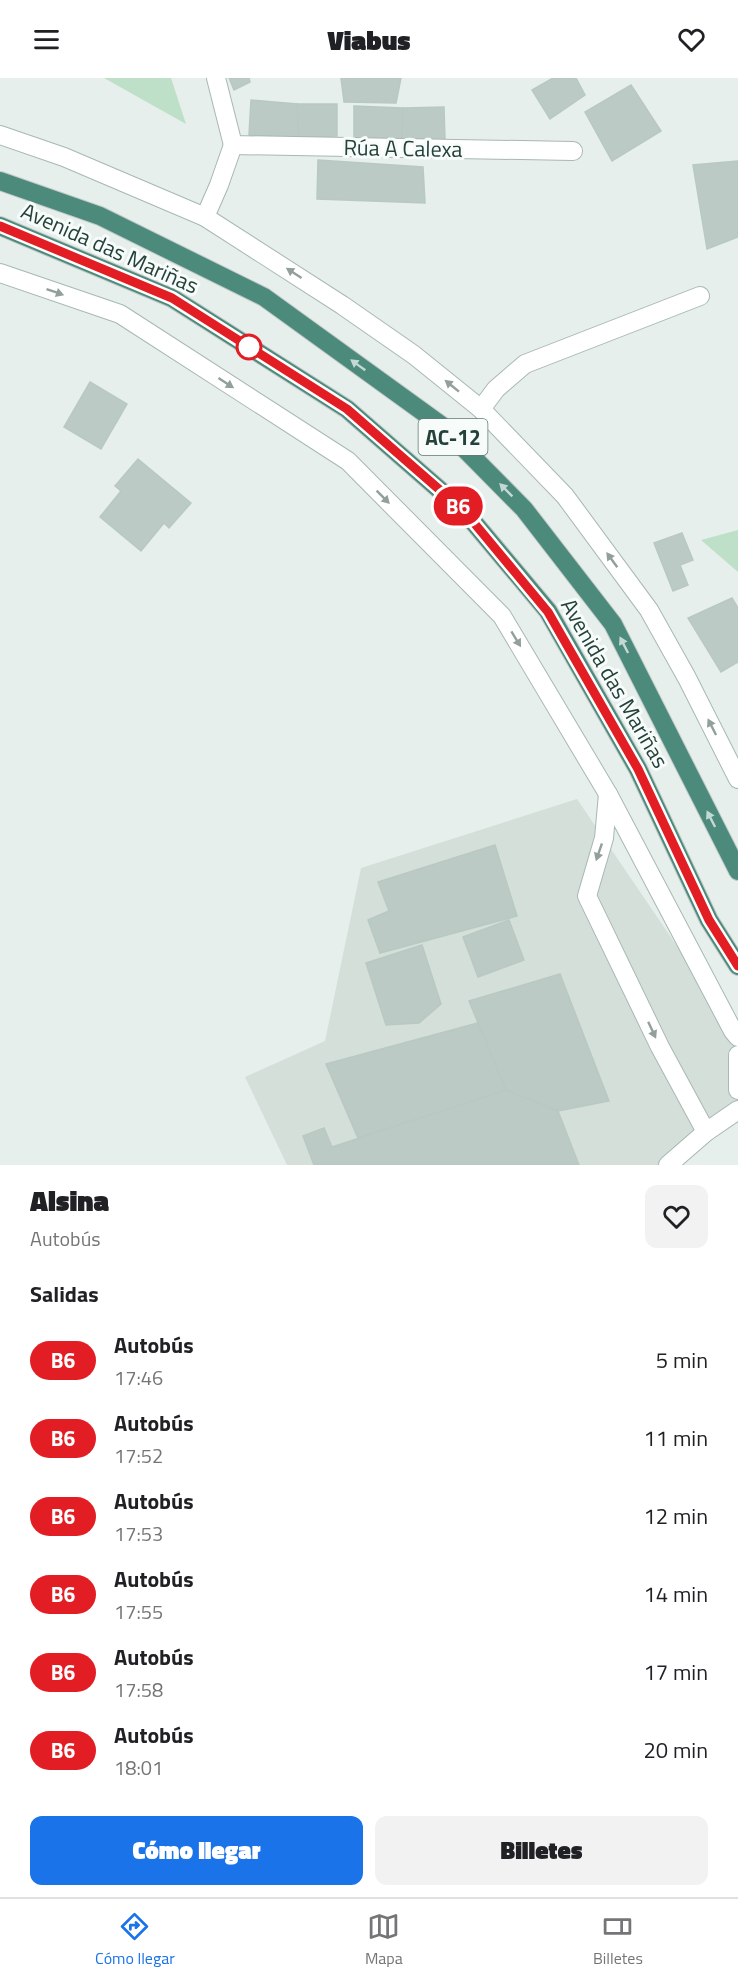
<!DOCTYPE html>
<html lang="es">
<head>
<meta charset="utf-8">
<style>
	:root { --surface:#fff; --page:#f2f2f2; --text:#202124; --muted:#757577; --line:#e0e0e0; --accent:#1a73e8 }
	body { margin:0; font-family:"Titillium Web",sans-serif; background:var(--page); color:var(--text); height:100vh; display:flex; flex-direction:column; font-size:22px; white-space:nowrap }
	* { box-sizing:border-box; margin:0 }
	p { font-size:20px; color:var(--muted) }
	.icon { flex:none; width:33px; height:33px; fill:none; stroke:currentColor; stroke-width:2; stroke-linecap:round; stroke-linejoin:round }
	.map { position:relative; height:1087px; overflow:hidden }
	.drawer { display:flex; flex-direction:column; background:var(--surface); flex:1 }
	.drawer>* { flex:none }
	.badge { padding:0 12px; border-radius:20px; font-size:21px; line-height:39px }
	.map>.badge { position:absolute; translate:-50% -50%; box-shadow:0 0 0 3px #fff }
	h2 { padding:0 30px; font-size:22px; line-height:54px }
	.round { display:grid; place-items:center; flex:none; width:63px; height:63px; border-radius:12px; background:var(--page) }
	.headline { display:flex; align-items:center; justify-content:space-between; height:102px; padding:0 30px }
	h1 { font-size:28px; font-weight:800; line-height:45px }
	.action { display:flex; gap:12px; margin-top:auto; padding:12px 30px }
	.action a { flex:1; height:69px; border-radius:12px; background:var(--accent); color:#fff; font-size:24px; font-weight:800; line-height:69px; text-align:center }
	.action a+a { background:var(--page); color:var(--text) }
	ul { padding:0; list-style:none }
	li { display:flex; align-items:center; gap:18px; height:78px; padding:0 30px }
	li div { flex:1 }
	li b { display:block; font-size:22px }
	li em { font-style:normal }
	li .badge { min-width:66px; font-weight:700; text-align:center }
	header { display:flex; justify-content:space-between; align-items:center; height:78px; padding:0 30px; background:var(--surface); font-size:27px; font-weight:800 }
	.tab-bar { display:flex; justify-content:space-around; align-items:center; height:84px; border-top:2px solid var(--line); background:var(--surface); font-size:16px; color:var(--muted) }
	.tab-bar a { display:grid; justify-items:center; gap:3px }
	.tab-bar .current { color:var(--accent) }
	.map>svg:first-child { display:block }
	.built { fill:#d4dfda }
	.green { fill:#bfe0c8 }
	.building { fill:#bbcac4; stroke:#b8c9c2; stroke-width:1.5 }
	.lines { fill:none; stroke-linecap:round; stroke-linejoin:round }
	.service-casing { stroke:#a8b8b2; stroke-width:20 }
	.minor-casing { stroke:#a8b8b2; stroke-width:20 }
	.trunk-casing { stroke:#c2cac8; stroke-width:20 }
	.service { stroke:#fff; stroke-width:18 }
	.minor { stroke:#fff; stroke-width:18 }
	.trunk { stroke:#4c8a7c; stroke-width:18 }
	.oneway { fill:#92a09c }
	.oneway2 { fill:#c4d9d4 }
	.line-casing { stroke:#fff; stroke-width:14 }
	.line { stroke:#e21d24; stroke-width:9 }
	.stop-dot { fill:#fff; stroke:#e21d24; stroke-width:3 }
	.labels { text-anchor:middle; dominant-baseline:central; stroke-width:6; stroke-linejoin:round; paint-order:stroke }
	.shield { fill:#f7fbf9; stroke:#637a73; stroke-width:1.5 }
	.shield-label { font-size:21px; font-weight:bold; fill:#24423a }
	.street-label { font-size:22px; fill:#24423a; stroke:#f7fbf9 }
</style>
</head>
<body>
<header><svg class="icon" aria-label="menu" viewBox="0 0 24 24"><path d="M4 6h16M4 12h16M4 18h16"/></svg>Viabus<svg class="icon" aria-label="heart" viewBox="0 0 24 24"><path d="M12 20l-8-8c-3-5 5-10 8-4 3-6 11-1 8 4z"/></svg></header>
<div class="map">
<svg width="738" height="1087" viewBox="0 0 738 1087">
	<rect width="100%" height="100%" fill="#e6efeb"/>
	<!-- built -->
	<polygon class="built" points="577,721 738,958 738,1037 676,1087 287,1087 245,999 325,963 361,790"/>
	<!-- green -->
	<g class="green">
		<polygon points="104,0 171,0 186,46"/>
		<polygon points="738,452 738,494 701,462"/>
	</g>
	<!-- building -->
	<g class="building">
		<polygon points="229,0 249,0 250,4 234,12"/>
		<polygon points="341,0 401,0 396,25 344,24"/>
		<polygon points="553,0 576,0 585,17 550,41 532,12"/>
		<polygon points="631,7 661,53 612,83 585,34"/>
		<polygon points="251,22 297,26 299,59 249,57"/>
		<polygon points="297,26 337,26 337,58 299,59"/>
		<polygon points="354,28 403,30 402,61 354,60"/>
		<polygon points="444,29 445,62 402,61 403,30"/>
		<polygon points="318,82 423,89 425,125 317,121"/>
		<polygon points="738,83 738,159 707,171 693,87"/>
		<polygon points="90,304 127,326 101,371 64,349"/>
		<polygon points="138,381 191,425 169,450 164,445 141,473 100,439 121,413 115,408"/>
		<polygon points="682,455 693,482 680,487 688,507 673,513 654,465"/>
		<polygon points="732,520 738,530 738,584 721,594 688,540"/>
		<polygon points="495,767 517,838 380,875 368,842 389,833 378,804"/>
		<polygon points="509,842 524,882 478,899 463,859"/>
		<polygon points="422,867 441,926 419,945 386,947 366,885"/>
		<polygon points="560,896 609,1023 558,1033 506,1012 469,923"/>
		<polygon points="478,945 506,1012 358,1060 326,986"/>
		<polygon points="506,1012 558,1033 579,1087 314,1087 303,1058 324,1050 332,1069"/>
	</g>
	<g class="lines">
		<defs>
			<g id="service">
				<polyline points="481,331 496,311 525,286 700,218"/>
				<polyline points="608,716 604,760 587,818 660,969 706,1054"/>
				<polyline points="738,977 738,1012"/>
				<polyline points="668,1087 706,1054 738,1032"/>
			</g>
			<g id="minor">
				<polyline points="216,0 233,67 573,73"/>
				<polyline points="0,57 64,79 205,139 342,227 414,277 481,331 565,418 649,532 687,600 738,701"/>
				<polyline points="205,139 219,107 233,67"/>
				<polyline points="0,195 120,236 348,383 502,538 608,716 733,953 738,959"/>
			</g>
			<g id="trunk">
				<polyline points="0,103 100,138 264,219 441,347 524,431 613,546 738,793"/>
				<polyline points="0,148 172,220 347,331 465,434 548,533 638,691 709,842 738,888"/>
			</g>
		</defs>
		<!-- service casing -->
		<use href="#service" class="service-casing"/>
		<!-- minor casing -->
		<use href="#minor" class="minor-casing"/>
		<!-- trunk casing -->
		<use href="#trunk" class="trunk-casing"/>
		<!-- service -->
		<use href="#service" class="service"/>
		<!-- minor -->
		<use href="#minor" class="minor"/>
		<!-- trunk -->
		<use href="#trunk" class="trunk"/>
	</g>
	<!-- one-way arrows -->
	<defs><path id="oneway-solid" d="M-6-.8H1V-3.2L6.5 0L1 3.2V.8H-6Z" transform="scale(1.5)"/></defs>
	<g class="oneway">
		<use href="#oneway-solid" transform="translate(294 195) rotate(-147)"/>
		<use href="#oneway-solid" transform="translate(55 214) rotate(19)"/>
		<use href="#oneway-solid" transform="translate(226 305) rotate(33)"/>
		<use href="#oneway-solid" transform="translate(452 308) rotate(-141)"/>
		<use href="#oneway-solid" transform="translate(383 419) rotate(45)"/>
		<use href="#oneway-solid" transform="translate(612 482) rotate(-126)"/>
		<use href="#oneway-solid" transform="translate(516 561) rotate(59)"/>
		<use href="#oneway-solid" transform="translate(712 649) rotate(-117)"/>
		<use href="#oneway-solid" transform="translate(599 774) rotate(109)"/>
		<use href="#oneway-solid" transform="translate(652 952) rotate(65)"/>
	</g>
	<g class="oneway2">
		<use href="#oneway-solid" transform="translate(358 287) rotate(-144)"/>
		<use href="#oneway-solid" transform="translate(506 412) rotate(-135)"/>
		<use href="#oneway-solid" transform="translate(624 567) rotate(-117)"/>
		<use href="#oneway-solid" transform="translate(711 741) rotate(-117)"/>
	</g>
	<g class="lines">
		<defs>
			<polyline id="line" points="0,148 172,220 347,331 465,434 548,534 638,691 709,842 738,888"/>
		</defs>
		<!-- line casing -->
		<use href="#line" class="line-casing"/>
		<!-- line -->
		<use href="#line" class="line"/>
	</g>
	<!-- markers -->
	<circle class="stop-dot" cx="249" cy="269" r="12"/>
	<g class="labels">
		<!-- shield labels -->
		<rect class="shield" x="418.5" y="341" width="69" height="36" rx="4.5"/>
		<g class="shield-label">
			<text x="453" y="359">AC-12</text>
		</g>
		<!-- street labels -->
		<g class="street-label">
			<text transform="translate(403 70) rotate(1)">Rúa A Calexa</text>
			<text transform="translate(110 170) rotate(24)">Avenida das Mariñas</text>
			<text transform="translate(615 605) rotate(60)">Avenida das Mariñas</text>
		</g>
	</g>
</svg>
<b class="badge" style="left:458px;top:428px;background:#e21d24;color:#fff">B6</b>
</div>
<section class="drawer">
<div class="headline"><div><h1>Alsina</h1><p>Autobús</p></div><a class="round"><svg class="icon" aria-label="heart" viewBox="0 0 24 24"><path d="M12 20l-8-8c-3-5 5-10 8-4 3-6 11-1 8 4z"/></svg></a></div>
<h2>Salidas</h2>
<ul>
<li><span class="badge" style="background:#e21d24;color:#fff">B6</span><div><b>Autobús</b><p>17:46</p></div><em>5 min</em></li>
<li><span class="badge" style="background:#e21d24;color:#fff">B6</span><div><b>Autobús</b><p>17:52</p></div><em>11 min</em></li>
<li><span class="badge" style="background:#e21d24;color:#fff">B6</span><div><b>Autobús</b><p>17:53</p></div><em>12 min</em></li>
<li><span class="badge" style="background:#e21d24;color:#fff">B6</span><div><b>Autobús</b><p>17:55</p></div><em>14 min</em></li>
<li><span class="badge" style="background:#e21d24;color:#fff">B6</span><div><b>Autobús</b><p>17:58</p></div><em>17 min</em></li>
<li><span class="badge" style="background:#e21d24;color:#fff">B6</span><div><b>Autobús</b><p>18:01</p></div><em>20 min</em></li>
</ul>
<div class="action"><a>Cómo llegar</a><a>Billetes</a></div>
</section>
<nav class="tab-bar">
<a class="current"><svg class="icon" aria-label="directions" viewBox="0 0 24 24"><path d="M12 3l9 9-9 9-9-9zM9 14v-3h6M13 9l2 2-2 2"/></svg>Cómo llegar</a>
<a><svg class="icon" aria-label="map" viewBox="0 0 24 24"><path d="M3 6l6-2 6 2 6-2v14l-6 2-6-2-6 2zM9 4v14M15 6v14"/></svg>Mapa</a>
<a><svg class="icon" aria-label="tickets" viewBox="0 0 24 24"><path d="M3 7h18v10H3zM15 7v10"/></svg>Billetes</a>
</nav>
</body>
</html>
